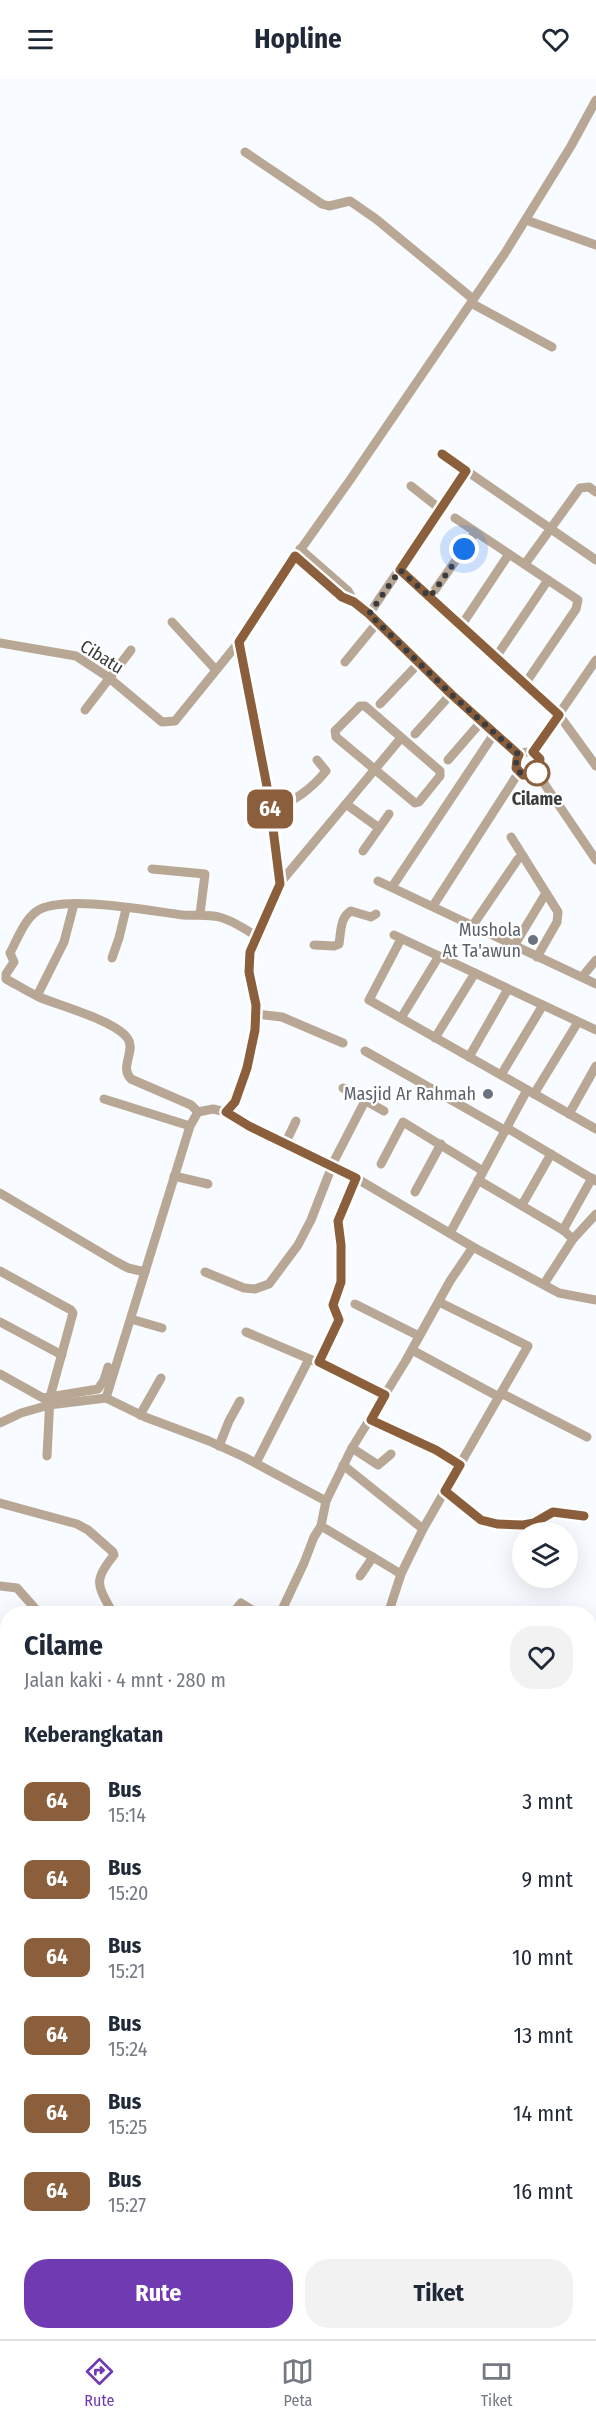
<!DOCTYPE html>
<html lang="id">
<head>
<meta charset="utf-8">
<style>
	:root { --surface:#fff; --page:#f2f2f3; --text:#1f2937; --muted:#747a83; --line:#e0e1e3; --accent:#703bb2 }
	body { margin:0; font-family:"Fira Sans Condensed",sans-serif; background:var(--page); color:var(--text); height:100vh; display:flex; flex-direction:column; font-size:22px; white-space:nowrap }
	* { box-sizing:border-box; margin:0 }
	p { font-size:20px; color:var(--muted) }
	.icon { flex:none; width:33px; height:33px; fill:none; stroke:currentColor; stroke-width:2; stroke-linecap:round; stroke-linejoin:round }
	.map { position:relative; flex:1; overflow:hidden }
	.side { position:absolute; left:0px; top:1528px; width:597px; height:734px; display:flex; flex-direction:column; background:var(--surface); border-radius:24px 24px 0 0; box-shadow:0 6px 24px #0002 }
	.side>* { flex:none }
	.badge { padding:0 12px; border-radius:9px; font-size:21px; line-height:39px }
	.tools { position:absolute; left:512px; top:1444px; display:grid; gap:12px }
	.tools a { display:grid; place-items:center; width:66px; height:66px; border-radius:50%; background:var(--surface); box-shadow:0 6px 24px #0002; font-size:30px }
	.you { position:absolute; width:30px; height:30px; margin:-15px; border:4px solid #fff; border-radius:50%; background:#1a73e8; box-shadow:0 0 0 9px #1a73e833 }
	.map>.badge { position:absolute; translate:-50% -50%; box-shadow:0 0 0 3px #fff }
	h2 { padding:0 24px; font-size:22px; line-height:54px }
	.round { display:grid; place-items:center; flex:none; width:63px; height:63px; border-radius:24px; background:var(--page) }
	.summary { display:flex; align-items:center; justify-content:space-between; height:102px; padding:0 24px }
	h1 { font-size:28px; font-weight:700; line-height:45px }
	.action { display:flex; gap:12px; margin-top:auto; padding:12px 24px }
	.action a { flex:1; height:69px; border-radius:24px; background:var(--accent); color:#fff; font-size:24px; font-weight:700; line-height:69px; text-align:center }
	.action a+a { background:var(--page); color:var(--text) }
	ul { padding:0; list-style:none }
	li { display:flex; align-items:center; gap:18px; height:78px; padding:0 24px }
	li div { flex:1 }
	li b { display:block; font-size:22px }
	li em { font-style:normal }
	li .badge { min-width:66px; font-weight:700; text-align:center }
	header { display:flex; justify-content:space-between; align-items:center; height:78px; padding:0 24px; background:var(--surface); font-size:27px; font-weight:700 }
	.menu { display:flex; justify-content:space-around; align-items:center; height:84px; border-top:2px solid var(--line); background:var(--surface); font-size:16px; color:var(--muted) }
	.menu a { display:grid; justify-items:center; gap:3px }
	.menu .on { color:var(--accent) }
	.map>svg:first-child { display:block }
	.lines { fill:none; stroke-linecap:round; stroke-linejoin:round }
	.minor { stroke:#b9a795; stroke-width:9 }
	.line-casing { stroke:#fff; stroke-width:14 }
	.line { stroke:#8b5e3c; stroke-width:9 }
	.walk { stroke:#3a3c3d; stroke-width:6; stroke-dasharray:0 10.8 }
	.stop-dot { fill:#fff; stroke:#8b5e3c; stroke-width:3 }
	.worship-dot { fill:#6b7280; stroke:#fff; stroke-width:2 }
	.labels { text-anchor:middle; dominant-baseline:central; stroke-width:4.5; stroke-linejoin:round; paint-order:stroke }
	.street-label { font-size:18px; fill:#3a3c3d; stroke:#fff }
	.stop-label { font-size:18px; font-weight:bold; fill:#3a3c3d; stroke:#fff }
	.worship-label { font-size:18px; fill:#5b616d; stroke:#fff; text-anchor:end }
</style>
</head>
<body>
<header><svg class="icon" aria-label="menu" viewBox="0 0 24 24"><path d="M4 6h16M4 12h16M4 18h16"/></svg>Hopline<svg class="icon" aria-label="heart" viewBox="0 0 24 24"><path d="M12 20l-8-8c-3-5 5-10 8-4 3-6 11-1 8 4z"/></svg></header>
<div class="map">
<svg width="596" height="2261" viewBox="0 0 596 2261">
	<rect width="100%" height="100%" fill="#f8fbff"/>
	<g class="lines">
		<!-- minor -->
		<g class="minor">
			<polyline points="245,74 322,126 329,128 350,123 376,141 473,221"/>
			<polyline points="526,142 596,167"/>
			<polyline points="471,225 552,269"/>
			<polyline points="442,376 596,482"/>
			<polyline points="411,408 439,430"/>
			<polyline points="455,440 578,522 576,531 525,606"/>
			<polyline points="300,471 348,513 354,524"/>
			<polyline points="295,478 342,519 354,524 369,536 451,616 519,677"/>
			<polyline points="525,486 580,410 589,409 596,414"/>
			<polyline points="400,492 559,637 596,688"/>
			<polyline points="430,519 475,455"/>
			<polyline points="369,536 466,393"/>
			<polyline points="172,544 215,591"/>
			<polyline points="461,548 509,476"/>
			<polyline points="239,564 269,719 280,805"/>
			<polyline points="0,565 76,578 108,599 162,644 175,643 239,564 264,523 350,402 505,175 571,68 596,22"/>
			<polyline points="496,579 548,502"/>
			<polyline points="345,584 377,545"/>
			<polyline points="380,626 419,585"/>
			<polygon points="360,628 365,628 440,693 440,698 419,724 415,725 336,659 335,653"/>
			<polyline points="85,632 131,572"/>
			<polyline points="415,656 451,616"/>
			<circle cx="528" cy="686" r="12"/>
			<polyline points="533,674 596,582"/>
			<polyline points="448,682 481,644"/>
			<polyline points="537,695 596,782"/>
			<polyline points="346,726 379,750"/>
			<path d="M271,733C294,722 309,714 326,693L317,682"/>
			<polyline points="511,759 558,834 557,844 537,879"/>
			<polyline points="363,773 389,736"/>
			<polyline points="152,791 205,796 200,836"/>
			<polyline points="378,803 596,906"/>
			<polyline points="392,809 494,656"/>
			<polyline points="433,828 519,694"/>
			<polyline points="473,847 518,781 523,778"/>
			<polyline points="394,857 596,952"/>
			<polyline points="401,861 369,922 596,1051"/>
			<path d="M314,867L334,868L339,866C341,854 340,839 351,833L371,839L376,836"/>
			<polyline points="514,868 546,815"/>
			<polyline points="112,880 119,860 126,831"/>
			<polyline points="582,899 596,882"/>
			<polyline points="37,918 64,864 74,826"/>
			<polyline points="256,936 282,939 343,965"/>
			<polyline points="401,940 439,878"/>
			<polyline points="435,960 475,895"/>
			<polyline points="365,973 506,1053"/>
			<polyline points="469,979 508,911"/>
			<polyline points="501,997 543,927"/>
			<polyline points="343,1010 384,1033"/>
			<polyline points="534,1016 578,944"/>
			<polyline points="104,1021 190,1048"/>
			<path d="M198,1034L191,1027L131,1001C119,989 136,973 128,961C117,943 60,928 39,919C28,914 17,907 6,901V896L14,884L10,875C17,862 24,842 37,833C63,816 150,833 183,837C195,838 207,836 219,839C232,842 245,851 256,858"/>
			<polyline points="226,1034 235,1024 247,990 255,952 256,927 248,894 250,874 280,805 401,660"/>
			<polyline points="569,1036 596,988"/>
			<polyline points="507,1050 596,1103"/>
			<polyline points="285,1066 296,1043"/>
			<polyline points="381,1086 403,1044 483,1093"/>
			<polyline points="174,1098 208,1106"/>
			<polyline points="478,1102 563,1152 573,1161"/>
			<polyline points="415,1114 441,1066"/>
			<polyline points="0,1115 115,1183 128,1190 145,1194"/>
			<polyline points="522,1127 551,1076"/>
			<polyline points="563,1152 592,1100"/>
			<polyline points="450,1155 527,1012"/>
			<polyline points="0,1193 71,1232 73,1235 50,1319 47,1378"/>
			<polyline points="205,1194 244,1210 255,1211 269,1206 298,1167 311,1142 334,1083 365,1023"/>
			<polyline points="544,1206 573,1161 596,1136"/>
			<polyline points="355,1226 419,1258"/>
			<polyline points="131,1241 162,1250"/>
			<polyline points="0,1244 62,1277"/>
			<polyline points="246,1254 319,1285 385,1317"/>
			<polyline points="412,1272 499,1319"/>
			<polyline points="319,1285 339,1242 333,1227 341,1204 341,1167 338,1142 356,1100"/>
			<polyline points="0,1296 43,1320 98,1311 104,1302 108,1289"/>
			<polyline points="501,1315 587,1359"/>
			<polyline points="106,1320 190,1048 198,1034 213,1031 226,1034 249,1048 349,1096 473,1169 559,1215 596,1222"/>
			<polyline points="140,1337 161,1300"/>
			<polyline points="371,1342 436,1372 461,1387"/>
			<polyline points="0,1345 21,1335 49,1327 106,1320 145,1339 209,1363 244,1379 326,1423"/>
			<polyline points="219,1368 229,1343 240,1323"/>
			<polyline points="352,1370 378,1387 391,1376"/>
			<polyline points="256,1385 309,1281"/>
			<polyline points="343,1387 423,1451"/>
			<polyline points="445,1413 481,1442 497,1447 523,1447 534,1445 553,1434 584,1438"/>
			<path d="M0,1425L77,1446L88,1452L113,1474L114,1477C92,1504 98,1507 113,1536"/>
			<polyline points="321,1448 401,1496"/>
			<polyline points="360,1498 373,1479"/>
			<polyline points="0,1508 17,1510 40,1536"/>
			<polyline points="232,1536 241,1525 259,1536"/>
			<polyline points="280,1536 304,1485 314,1459 321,1448 326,1423 352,1370 405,1284 450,1203 473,1169"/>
			<polyline points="367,1536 368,1535"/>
			<polyline points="388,1536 401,1496 423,1451 528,1268 439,1224"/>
			<polyline points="590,1618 596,1616"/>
			<polyline points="590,1676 596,1670"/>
			<polyline points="0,1707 8,1701"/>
			<polyline points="590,1752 596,1744"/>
			<polyline points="0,1786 8,1779"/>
			<polyline points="0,1868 8,1862"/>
			<polyline points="590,1917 596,1910"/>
			<polyline points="0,1940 8,1935"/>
			<polyline points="590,1992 596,1984"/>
			<polyline points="0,2013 8,2004"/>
			<polyline points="0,2040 5,2047 0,2053"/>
			<polyline points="590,2105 596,2106"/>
			<polyline points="0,2133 8,2142"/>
			<polyline points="590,2247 596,2215"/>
			<polyline points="407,2254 408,2261"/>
			<polyline points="284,2261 294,2255 313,2261"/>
			<polyline points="436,2261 439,2254"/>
			<polyline points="485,2261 488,2254"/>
			<polyline points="535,2261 537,2254"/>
			<polyline points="580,2261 583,2254"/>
		</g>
	</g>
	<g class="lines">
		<defs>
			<polyline id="line" points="442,376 466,393 400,492 559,637 533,674 540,681 539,691 532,697 523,697 516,690 517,681 519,677 451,616 369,536 354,524 342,519 295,478 239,564 269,719 280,806 250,874 249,894 256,927 255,952 247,990 235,1024 226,1034 249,1048 356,1100 338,1143 341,1167 341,1204 333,1227 339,1242 319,1284 385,1317 371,1342 436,1372 460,1387 445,1413 481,1442 497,1446 523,1447 534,1445 553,1434 584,1438"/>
		</defs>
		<!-- line casing -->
		<use href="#line" class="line-casing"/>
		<!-- line -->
		<use href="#line" class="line"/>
		<!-- walk -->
		<polyline class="walk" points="464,471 430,519 400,492 369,536 451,616 519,677 516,685 519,694 528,698 537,695"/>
	</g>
	<!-- markers -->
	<circle class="stop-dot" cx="537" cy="695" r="12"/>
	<g class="worship-dot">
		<circle cx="533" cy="862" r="6"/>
		<circle cx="488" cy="1016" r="6"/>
	</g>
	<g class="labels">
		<!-- street labels -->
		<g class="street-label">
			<text transform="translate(102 579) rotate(32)">Cibatu</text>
		</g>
		<!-- stop labels -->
		<g class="stop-label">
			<text x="537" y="721">Cilame</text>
		</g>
		<!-- worship labels -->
		<g class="worship-label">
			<text x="521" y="852">Mushola<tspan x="521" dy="21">At Ta'awun</tspan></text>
			<text x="476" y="1016">Masjid Ar Rahmah</text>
		</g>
	</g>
</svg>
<div class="tools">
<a><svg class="icon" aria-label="layers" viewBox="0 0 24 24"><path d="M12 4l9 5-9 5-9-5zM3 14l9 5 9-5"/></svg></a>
</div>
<div class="you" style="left:464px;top:471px"></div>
<b class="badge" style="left:270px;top:731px;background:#8b5e3c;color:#fff">64</b>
<section class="side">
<div class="summary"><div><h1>Cilame</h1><p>Jalan kaki · 4 mnt · 280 m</p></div><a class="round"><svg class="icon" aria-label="heart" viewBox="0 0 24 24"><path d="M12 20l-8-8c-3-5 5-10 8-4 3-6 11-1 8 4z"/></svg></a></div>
<h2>Keberangkatan</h2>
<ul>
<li><span class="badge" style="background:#8b5e3c;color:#fff">64</span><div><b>Bus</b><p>15:14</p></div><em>3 mnt</em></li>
<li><span class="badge" style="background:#8b5e3c;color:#fff">64</span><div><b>Bus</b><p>15:20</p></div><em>9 mnt</em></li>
<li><span class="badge" style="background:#8b5e3c;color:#fff">64</span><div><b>Bus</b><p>15:21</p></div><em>10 mnt</em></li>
<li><span class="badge" style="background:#8b5e3c;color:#fff">64</span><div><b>Bus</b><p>15:24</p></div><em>13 mnt</em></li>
<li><span class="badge" style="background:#8b5e3c;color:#fff">64</span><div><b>Bus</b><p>15:25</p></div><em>14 mnt</em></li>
<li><span class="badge" style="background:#8b5e3c;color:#fff">64</span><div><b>Bus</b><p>15:27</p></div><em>16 mnt</em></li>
</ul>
<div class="action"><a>Rute</a><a>Tiket</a></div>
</section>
</div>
<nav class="menu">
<a class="on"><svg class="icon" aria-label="directions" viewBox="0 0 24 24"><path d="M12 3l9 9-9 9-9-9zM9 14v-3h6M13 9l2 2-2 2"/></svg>Rute</a>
<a><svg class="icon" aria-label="map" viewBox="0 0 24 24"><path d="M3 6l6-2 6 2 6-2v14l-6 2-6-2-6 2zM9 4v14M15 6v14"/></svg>Peta</a>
<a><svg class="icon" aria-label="tickets" viewBox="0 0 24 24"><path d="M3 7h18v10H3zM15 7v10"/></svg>Tiket</a>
</nav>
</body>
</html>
